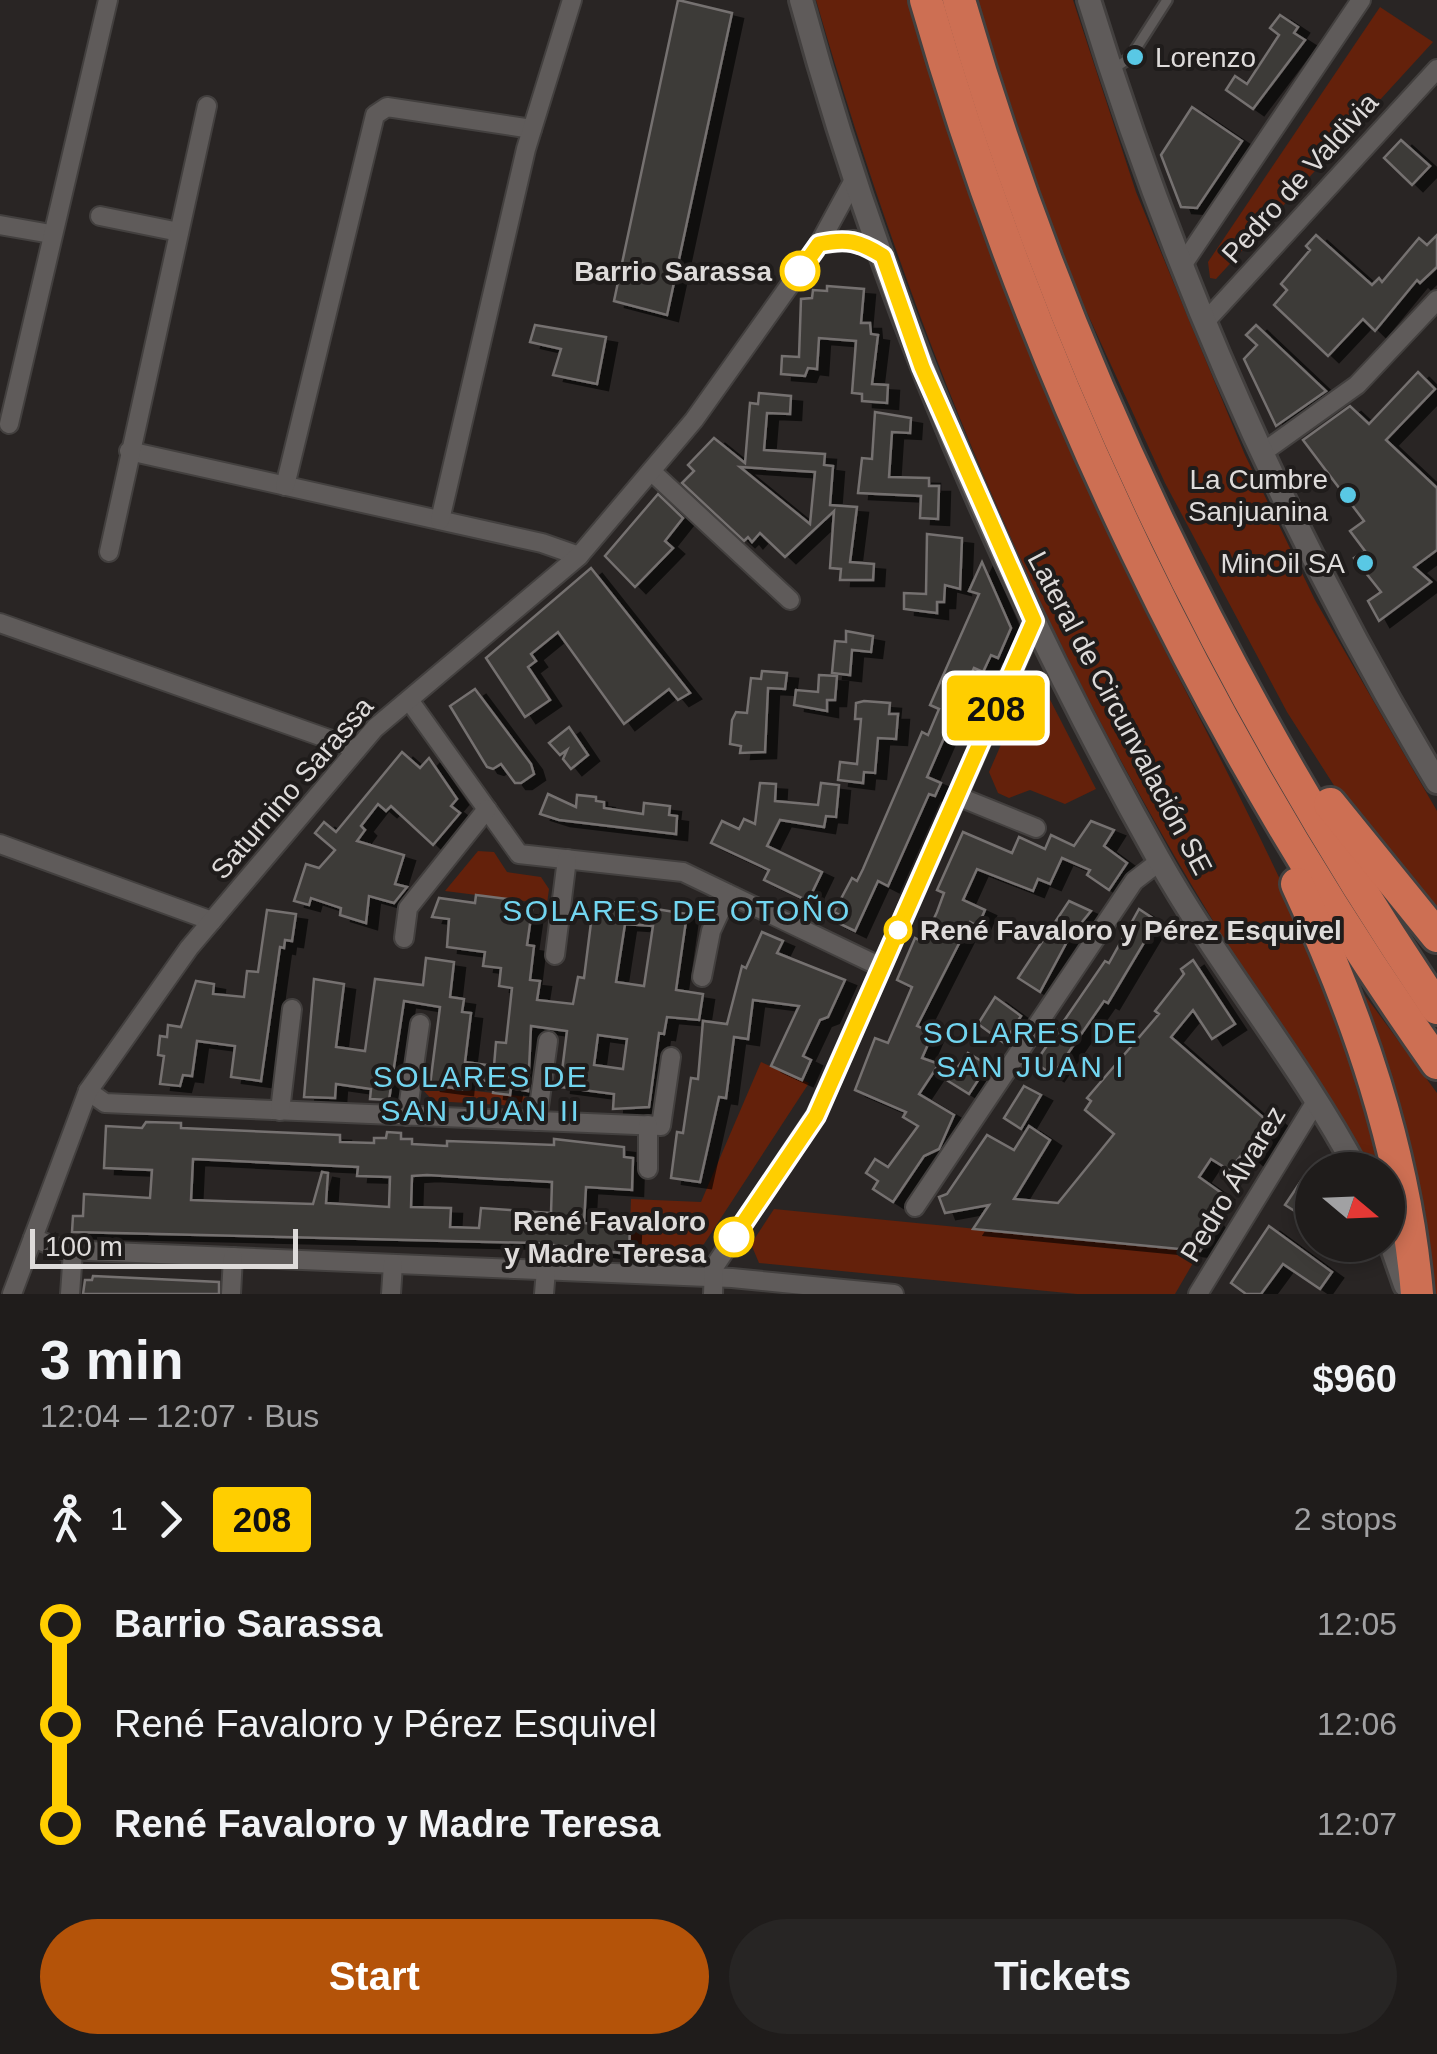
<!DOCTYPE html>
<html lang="en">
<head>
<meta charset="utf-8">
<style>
	:root { --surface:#1f1c1b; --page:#272524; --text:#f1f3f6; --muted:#a1a1a3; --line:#3c3a3a; --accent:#b45309 }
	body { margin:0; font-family:Helvetica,sans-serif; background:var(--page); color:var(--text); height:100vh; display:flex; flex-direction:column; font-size:38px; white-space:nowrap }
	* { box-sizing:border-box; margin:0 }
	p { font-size:32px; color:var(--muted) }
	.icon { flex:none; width:55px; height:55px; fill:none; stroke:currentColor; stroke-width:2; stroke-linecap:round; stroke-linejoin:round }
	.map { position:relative; height:1294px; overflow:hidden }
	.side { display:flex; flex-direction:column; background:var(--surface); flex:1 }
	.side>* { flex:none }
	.badge { padding:0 20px; border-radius:8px; font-size:35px; line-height:65px }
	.needle { width:65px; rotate:109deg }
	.buttons { position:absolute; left:1295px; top:1152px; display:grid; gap:20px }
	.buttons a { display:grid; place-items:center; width:110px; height:110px; border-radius:50%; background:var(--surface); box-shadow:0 5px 15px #0003,0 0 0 2px var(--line); font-size:50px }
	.scale { position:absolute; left:30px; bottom:25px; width:268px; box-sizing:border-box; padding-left:10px; border:5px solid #dedbda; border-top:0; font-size:28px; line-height:35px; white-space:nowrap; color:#dedbda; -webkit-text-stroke:8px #1f1c1b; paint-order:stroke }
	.map>.badge { position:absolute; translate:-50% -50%; box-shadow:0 0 0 5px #fff }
	.legs { display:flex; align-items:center; gap:15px; height:110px; padding:0 40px; font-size:32px }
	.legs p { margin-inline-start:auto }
	.overview { display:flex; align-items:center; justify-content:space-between; height:170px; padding:0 40px }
	h1 { font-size:55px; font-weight:800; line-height:75px }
	.action { display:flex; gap:20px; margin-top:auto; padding:20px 40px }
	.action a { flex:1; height:115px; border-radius:60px; background:var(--accent); color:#fff; font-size:40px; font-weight:800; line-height:115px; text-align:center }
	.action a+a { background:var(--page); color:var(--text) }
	ul { padding:0 40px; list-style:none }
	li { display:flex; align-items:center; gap:35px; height:100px; font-size:38px }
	li i { display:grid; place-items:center; width:15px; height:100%; margin:0 12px; background:currentColor }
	li i::after { content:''; width:25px; height:25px; margin:-12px; border:8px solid; border-radius:50%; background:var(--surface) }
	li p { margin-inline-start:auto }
	li:first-child i { background:linear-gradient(#0000 50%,currentColor 0) }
	li:last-child i { background:linear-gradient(currentColor 50%,#0000 0) }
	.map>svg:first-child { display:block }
	.green { fill:#64210b }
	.building { fill:#3e3a39; stroke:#757170; stroke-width:2.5; fill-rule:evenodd; filter:url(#shadow) }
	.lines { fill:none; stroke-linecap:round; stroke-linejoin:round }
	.service-casing { stroke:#43403f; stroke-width:14 }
	.minor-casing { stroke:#43403f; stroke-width:22 }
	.tertiary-casing { stroke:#43403f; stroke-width:28 }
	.motorway-casing { stroke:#43403f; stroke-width:38 }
	.service { stroke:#5f5b5a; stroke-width:9 }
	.minor { stroke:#5f5b5a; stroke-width:18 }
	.tertiary { stroke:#5f5b5a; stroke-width:22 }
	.motorway { stroke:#cd6f53; stroke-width:32 }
	.line-1-casing { stroke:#fff; stroke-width:22 }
	.line-1 { stroke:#ffce00; stroke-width:15 }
	.poi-dot { fill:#59c8e5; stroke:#1f1c1b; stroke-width:4 }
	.stop-1-dot { fill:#fff; stroke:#ffce00; stroke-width:5 }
	.labels { text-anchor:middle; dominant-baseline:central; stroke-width:8; stroke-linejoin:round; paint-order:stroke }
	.poi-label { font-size:28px; fill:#dedbda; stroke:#1f1c1b; text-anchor:end }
	.street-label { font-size:28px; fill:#dedbda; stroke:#1f1c1b }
	.stop-label { font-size:28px; font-weight:bold; fill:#dedbda; stroke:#1f1c1b; text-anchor:end }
	.neighbourhood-label { font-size:30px; letter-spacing:2.5px; fill:#72d5f0; stroke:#1f1c1b }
</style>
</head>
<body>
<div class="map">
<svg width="1437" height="1294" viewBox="0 0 1437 1294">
	<defs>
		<filter id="shadow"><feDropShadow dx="11" dy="6" stdDeviation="0" flood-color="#0009"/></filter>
	</defs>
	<rect width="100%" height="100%" fill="#292524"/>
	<!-- green -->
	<g class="green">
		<path d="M816,0H907C960,182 1026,360 1107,532C1172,671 1249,806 1311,947C1343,1018 1363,1095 1384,1170H1373C1343,1117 1307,1069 1274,1018C1214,925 1157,829 1105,731C982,498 889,252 816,0Z"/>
		<polygon points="976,0 1073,0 1136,192 1245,455 1315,600 1437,811 1437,921 1344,801 1287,712 1165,483 1062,258"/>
		<polygon points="1380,7 1433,42 1216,279 1210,278 1208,262"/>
		<polygon points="1044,688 1096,789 1065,804 1030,790 1009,798 998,793 989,772 1025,690"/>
		<polygon points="478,851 494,852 507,872 541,877 549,889 547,904 445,891"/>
		<polygon points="1344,967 1437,1093 1437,1294 1426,1294"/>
		<polygon points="761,1062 809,1083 704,1244 682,1257 629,1254 631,1199 701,1202"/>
		<polygon points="425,1085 527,1097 517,1106 433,1101 424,1091"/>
		<polygon points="774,1209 1200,1251 1175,1294 1077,1294 759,1263 751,1244"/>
	</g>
	<!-- building -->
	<g class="building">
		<polygon points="678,0 732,13 667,315 614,301"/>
		<polygon points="1280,15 1298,27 1294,33 1305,40 1253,109 1226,90 1235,76 1247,84 1279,35 1270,28"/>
		<polygon points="1192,107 1242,141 1197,208 1181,207 1161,155"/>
		<polygon points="1401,140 1430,166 1412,185 1384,158"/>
		<polygon points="1316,235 1372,285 1379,278 1382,282 1419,238 1427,245 1437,235 1437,267 1420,283 1417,280 1375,331 1363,319 1328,356 1274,305 1287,290 1281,284 1310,250 1306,246"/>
		<polygon points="827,286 864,289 861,323 870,323 871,334 878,335 872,384 888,385 887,403 862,401 862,394 852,393 856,341 819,338 817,369 808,368 805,376 781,374 782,356 799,357 801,299 812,298 813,290 827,291"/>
		<polygon points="535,325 606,337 597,384 553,375 561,349 530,342"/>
		<polygon points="1256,325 1326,391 1276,426 1244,359 1257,345 1246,335"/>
		<polygon points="1418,372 1435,389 1386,440 1437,488 1437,550 1414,567 1431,582 1379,621 1368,601 1381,592 1354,558 1365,551 1350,531 1364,521 1303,440 1350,406 1369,424"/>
		<path d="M759,393L791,396L790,414L767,413L764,450L825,454L824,465L833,466L830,505L857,507L850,562L874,564L873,580H840L841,569L830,568L834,511L785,557L760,533L752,542L748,537L744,541L682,483L694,471L688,465L714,438L745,463L750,403L758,404ZM740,467L815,472L810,524Z"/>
		<polygon points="875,412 911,418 910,433 892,432 889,477 929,478 929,486 939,486 938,519 920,518 921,496 858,493 862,458 872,459"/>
		<polygon points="658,494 683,518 665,541 673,548 635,587 605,556"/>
		<polygon points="927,534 962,538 960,589 945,585 944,602 937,602 937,613 904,609 904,593 926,594"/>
		<polygon points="982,562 1011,628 998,658 991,655 983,672 974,668 958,704 967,708 956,733 948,729 927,777 941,783 935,796 929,794 888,886 878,881 855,931 834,921 838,914 834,912 852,878 857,881 863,869 922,732 928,735 939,709 930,705 979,594 969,591"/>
		<polygon points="591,568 690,693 678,700 669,689 624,724 558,632 531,654 536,661 528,667 550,700 525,717 486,658"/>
		<polygon points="846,631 873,636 871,652 852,650 850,675 832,673 835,641 846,642"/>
		<polygon points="762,671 787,673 785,689 768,688 765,752 740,753 741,746 730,744 732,720 736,712 747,713 751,678 761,679"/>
		<polygon points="819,675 837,676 835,700 827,700 827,711 794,705 796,690 818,692"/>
		<polygon points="475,689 531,764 534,774 521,783 515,783 501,764 493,769 487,767 450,706"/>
		<polygon points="864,701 890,703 889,714 898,714 896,739 878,738 875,773 864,772 863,783 838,780 840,762 857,764 861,719 855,719 856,703"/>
		<polygon points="569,727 588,755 571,769 563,759 567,750 560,755 549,743"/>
		<polygon points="402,752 420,768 429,758 457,799 451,806 460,813 433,845 391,806 386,811 378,804 361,826 365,830 357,841 404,855 395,884 407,887 394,903 369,896 366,923 340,915 341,908 311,898 309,905 294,901 306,864 319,868 335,850 315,833 324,822 336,832"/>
		<polygon points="760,783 776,784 775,801 818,805 821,783 839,785 836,817 826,816 824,827 780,820 767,846 822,872 808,901 764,880 769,870 711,843 722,821 739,829 744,819 755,824"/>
		<polygon points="548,794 576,807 577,795 596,797 596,801 604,802 604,808 643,814 644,803 670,806 669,815 677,816 676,834 559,820 540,814"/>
		<polygon points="1091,821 1114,830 1104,846 1127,863 1109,890 1087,875 1090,870 1062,858 1050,884 1038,879 1033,891 977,869 963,900 985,910 978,926 970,922 917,1026 933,1033 922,1058 939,1064 919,1094 954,1115 939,1149 924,1156 893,1202 873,1189 878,1181 866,1173 875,1159 888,1167 918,1126 903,1117 906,1112 855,1090 875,1038 888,1043 912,987 897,980 915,938 923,942 937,912 944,893 937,890 963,832 1012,853 1019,837 1045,849 1051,835 1074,846"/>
		<path d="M476,895L508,899L507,907L532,910L527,945L534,946L530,980L540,981L537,1000L573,1004L578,977L584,978L594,899L687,914L676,990L703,994L699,1020L667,1017L664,1034L659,1033L649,1107L613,1109L614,1094L560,1087L567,1031L531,1026L528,1091L511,1088L510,1095L493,1093L494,1082L463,1078L462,1089L430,1085L440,1007L404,1001L389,1100L370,1099L371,1089L336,1084L335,1098L304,1097L314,979L344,984L336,1047L365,1051L375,979L423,985L426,958L454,962L450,997L464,999L462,1012L471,1013L465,1062L494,1066L496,1042L506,1043L512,988L499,986L501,968L483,966L485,952L447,947L449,919L432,917L439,898L475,903ZM625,924L653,926L644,986L616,982ZM598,1035L627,1039L623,1069L594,1065Z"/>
		<polygon points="1069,901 1091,911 1069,938 1040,992 1018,978"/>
		<polygon points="1139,909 1157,921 1108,1003 1104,1001 1053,1075 1035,1063 1105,961 1109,963"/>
		<polygon points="267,910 296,914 292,941 285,940 284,948 280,947 261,1081 231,1077 235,1046 197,1041 192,1076 183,1075 180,1086 160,1084 164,1056 158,1055 160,1036 167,1037 168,1025 181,1027 196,981 214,984 213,994 244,997 247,971 258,972"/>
		<polygon points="762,932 783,941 777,953 845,980 828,1017 820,1020 803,1056 811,1060 802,1080 771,1066 799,1006 753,1000 748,1039 734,1037 726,1098 719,1097 700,1182 671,1178 677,1132 683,1133 691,1078 698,1079 703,1021 727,1024 742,966 746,968"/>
		<polygon points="1193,960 1235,1024 1212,1039 1193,1010 1171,1037 1266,1120 1270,1115 1279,1123 1256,1162 1244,1152 1229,1170 1211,1159 1199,1177 1223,1194 1208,1214 1216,1226 1200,1251 973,1229 989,1205 945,1213 939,1197 947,1194 987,1135 1014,1150 1029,1126 1050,1140 1014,1199 1058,1203 1114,1134 1085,1110 1091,1101 1087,1098 1159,1014 1155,1011 1184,974 1181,969"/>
		<polygon points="995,997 1021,1016 1004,1043 978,1024"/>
		<polygon points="968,1053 988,1065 969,1094 948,1081"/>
		<polygon points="1024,1086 1041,1095 1021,1129 1004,1118"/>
		<path d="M146,1122L181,1123V1128L340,1135V1142L374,1143V1138H386L387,1132L401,1133V1139H412V1144L447,1146V1141L554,1145V1139L624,1147V1157L633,1158L632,1190L586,1187L584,1223L630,1226L629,1254L536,1243L72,1232L73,1216H83L84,1194L150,1198L152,1170L104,1168L106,1126L142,1128ZM193,1159L358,1167L357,1176L390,1177L389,1207L326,1203L328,1173L322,1172L313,1204L191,1200ZM427,1175L552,1182L551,1213L481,1208L479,1228L450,1227L451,1208L411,1207L412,1176Z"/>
		<polygon points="1301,1181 1312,1188 1312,1222 1285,1205"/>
		<polygon points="1269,1226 1332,1272 1320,1289 1283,1264 1261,1294 1246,1294 1231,1283"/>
		<polygon points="93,1276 219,1282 219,1294 83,1294 85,1280 92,1280"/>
	</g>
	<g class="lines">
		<defs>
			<polyline id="service" points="1113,69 1130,58 1167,0"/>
			<g id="minor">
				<polyline points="100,216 179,232"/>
				<polyline points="0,225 51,234"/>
				<polyline points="819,244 854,240 883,256"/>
				<polyline points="1181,267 1361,0"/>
				<polyline points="1204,323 1437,69"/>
				<polyline points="9,424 108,0"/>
				<polyline points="129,451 542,543 579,556"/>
				<polyline points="1262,453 1357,385 1437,300"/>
				<polyline points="651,471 790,600"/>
				<polyline points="285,486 375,115 387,107 532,129"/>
				<polyline points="440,520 526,149 572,0"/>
				<polyline points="109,552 207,106"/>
				<polyline points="0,623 357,749"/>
				<polyline points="409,700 519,854 683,872 881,967"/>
				<polyline points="957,796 1036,828"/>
				<polyline points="0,844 212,921"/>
				<polyline points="404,938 408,908 487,809"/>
				<polyline points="555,955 567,859"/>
				<polyline points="702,977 711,931 728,894"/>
				<polyline points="88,1091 105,1103 127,1104 661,1126 671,1057"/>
				<polyline points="280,1111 292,1009"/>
				<polyline points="407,1116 420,1024"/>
				<polyline points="537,1121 548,1041"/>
				<polyline points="648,1125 648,1169"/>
				<polyline points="915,1207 1134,881 1160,861"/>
				<polyline points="33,1238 63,1250 732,1278 894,1294"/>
				<polyline points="12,1294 88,1091 189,948 375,728 579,556 694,420 819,244 855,178"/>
				<polyline points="70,1294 73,1251"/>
				<polyline points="231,1294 233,1257"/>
				<polyline points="391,1294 393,1264"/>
				<polyline points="544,1294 546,1270"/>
				<polyline points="713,1294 714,1267 816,1115 1035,621"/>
				<polyline points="1198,1294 1315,1103"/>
			</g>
			<g id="tertiary">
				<path d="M801,0C882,299 1006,588 1158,858C1218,965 1299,1061 1357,1170"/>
				<path d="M1089,0C1173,274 1289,536 1437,782"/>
				<polyline points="1388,1236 1405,1285"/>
			</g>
			<g id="motorway">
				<path d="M926,0C1035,379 1210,741 1437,1063"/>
				<path d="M959,0C1062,358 1229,699 1437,1008"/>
				<polyline points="1330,804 1437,936"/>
				<path d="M1297,884C1357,1013 1405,1151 1417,1294"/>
			</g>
		</defs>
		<!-- service casing -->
		<use href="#service" class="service-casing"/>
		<!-- minor casing -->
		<use href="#minor" class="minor-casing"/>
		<!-- tertiary casing -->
		<use href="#tertiary" class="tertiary-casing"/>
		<!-- motorway casing -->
		<use href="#motorway" class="motorway-casing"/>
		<!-- service -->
		<use href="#service" class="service"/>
		<!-- minor -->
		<use href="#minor" class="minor"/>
		<!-- tertiary -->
		<use href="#tertiary" class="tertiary"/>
		<!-- motorway -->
		<use href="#motorway" class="motorway"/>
	</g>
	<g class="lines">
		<defs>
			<path id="line-1" d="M734,1237L816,1116L1034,621L922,367L883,256C859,241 847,238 819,244L800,271"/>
		</defs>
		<!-- line-1 casing -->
		<use href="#line-1" class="line-1-casing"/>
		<!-- line-1 -->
		<use href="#line-1" class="line-1"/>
	</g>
	<!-- markers -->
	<g class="poi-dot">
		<circle cx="1135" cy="57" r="10"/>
		<circle cx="1348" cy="495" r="10"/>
		<circle cx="1365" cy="563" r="10"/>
	</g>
	<g class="stop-1-dot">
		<circle cx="800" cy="271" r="18"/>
		<circle cx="898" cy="930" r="12"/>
		<circle cx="734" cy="1237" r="18"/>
	</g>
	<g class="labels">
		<!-- poi labels -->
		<g class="poi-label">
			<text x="1155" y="57" text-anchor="start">Lorenzo</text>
			<text x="1328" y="479">La Cumbre<tspan x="1328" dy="32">Sanjuanina</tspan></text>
			<text x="1345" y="563">MinOil SA</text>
		</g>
		<!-- street labels -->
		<g class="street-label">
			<text transform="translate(1300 178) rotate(-48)">Pedro de Valdivia</text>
			<text transform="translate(1120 713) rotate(62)">Lateral de Circunvalación SE</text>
			<text transform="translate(292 788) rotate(-49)">Saturnino Sarassa</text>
			<text transform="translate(1233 1184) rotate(-59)">Pedro Álvarez</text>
		</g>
		<!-- stop labels -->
		<g class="stop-label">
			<text x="772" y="271">Barrio Sarassa</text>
			<text x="920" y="930" text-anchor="start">René Favaloro y Pérez Esquivel</text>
			<text x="706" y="1221">René Favaloro<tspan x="706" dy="32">y Madre Teresa</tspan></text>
		</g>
		<!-- neighbourhood labels -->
		<g class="neighbourhood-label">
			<text x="677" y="910">SOLARES DE OTOÑO</text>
			<text x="1031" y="1032">SOLARES DE<tspan x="1031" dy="34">SAN JUAN I</tspan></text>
			<text x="481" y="1076">SOLARES DE<tspan x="481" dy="34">SAN JUAN II</tspan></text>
		</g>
	</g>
</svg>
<div class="buttons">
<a><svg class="needle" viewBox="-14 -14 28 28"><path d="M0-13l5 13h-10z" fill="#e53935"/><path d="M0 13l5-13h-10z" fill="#a1a1a3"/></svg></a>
</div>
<div class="scale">100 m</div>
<b class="badge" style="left:996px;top:708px;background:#ffce00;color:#111">208</b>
</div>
<section class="side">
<div class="overview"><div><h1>3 min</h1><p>12:04 – 12:07 · Bus</p></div><b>$960</b></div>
<div class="legs"><svg class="icon" aria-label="walk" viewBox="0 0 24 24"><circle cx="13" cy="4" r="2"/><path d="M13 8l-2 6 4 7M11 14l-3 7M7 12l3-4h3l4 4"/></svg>1<svg class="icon" aria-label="forward" viewBox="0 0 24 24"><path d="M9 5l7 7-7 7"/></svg><b class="badge" style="background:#ffce00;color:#111">208</b><p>2 stops</p></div>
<ul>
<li><i style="color:#ffce00"></i><b>Barrio Sarassa</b><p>12:05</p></li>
<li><i style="color:#ffce00"></i><span>René Favaloro y Pérez Esquivel</span><p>12:06</p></li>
<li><i style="color:#ffce00"></i><b>René Favaloro y Madre Teresa</b><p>12:07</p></li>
</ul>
<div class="action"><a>Start</a><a>Tickets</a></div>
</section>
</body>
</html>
